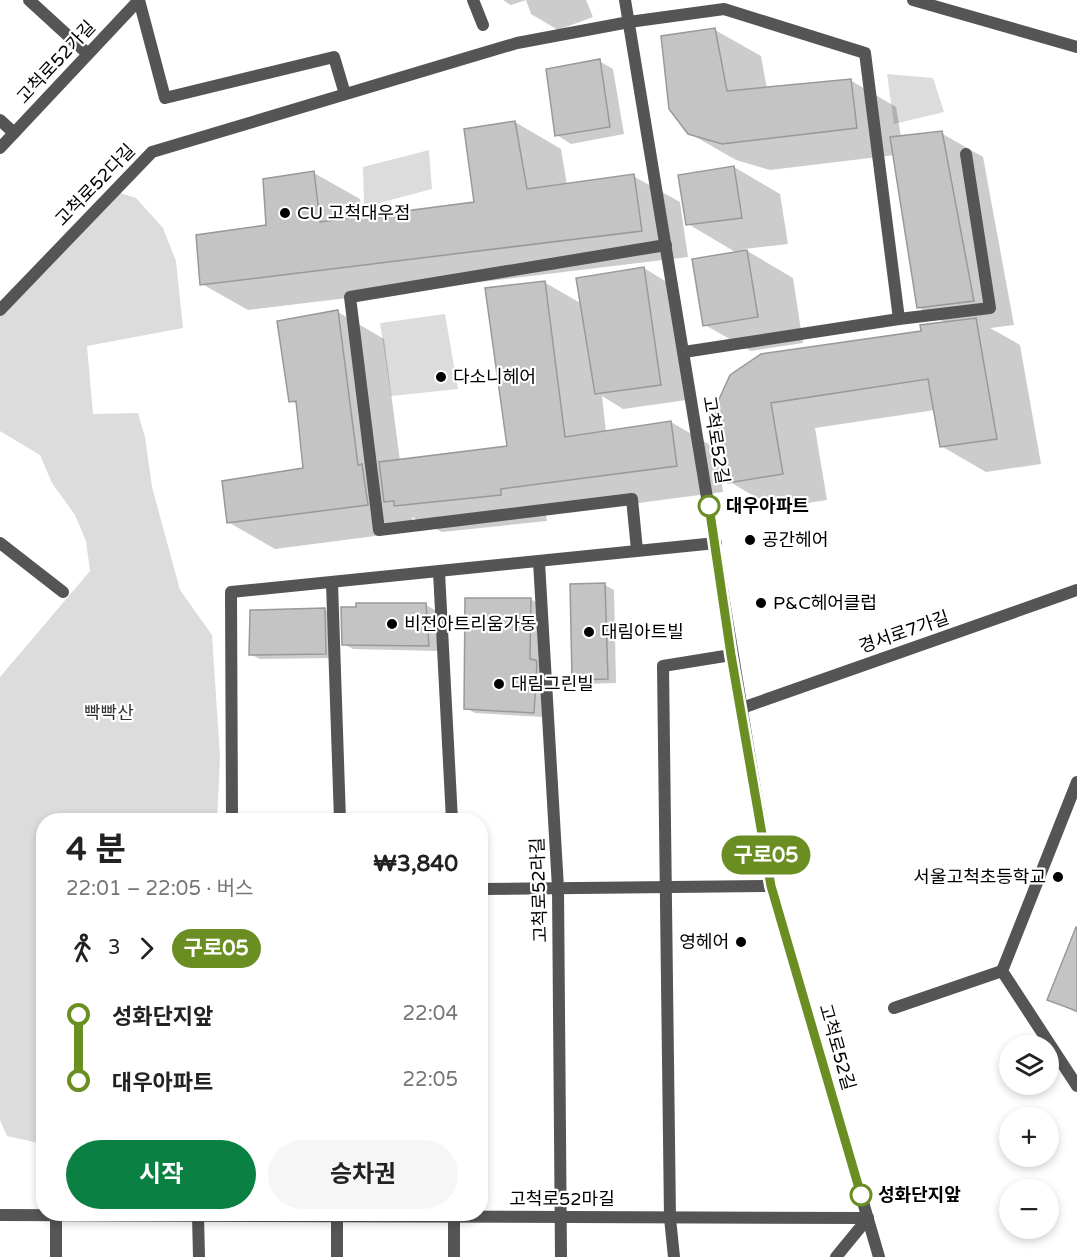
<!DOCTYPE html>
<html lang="ko">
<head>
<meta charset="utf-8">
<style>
	:root { --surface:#fff; --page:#f6f6f6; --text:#222; --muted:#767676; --accent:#0b8043 }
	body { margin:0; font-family:"Varela Round","Noto Sans KR",sans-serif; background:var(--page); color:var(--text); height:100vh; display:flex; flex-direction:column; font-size:22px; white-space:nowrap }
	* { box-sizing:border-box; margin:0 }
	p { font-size:20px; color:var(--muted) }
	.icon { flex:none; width:33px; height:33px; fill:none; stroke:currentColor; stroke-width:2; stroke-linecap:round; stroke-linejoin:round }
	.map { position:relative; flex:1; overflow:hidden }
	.panel { position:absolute; left:36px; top:813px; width:452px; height:408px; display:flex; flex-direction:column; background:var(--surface); border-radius:24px; box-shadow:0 3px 9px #0003 }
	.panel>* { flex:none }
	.badge { padding:0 12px; border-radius:20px; font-size:21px; line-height:39px }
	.fabs { position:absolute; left:999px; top:1035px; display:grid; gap:12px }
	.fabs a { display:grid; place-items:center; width:60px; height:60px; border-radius:50%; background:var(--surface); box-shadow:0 3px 9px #0003; font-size:30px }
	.map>.badge { position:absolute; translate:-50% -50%; box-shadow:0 0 0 3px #fff }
	.legs { display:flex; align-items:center; gap:9px; height:66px; padding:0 30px; font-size:20px }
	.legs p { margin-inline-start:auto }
	.head { display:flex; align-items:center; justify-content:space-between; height:102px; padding:0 30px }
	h1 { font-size:33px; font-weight:700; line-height:45px }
	.cta { display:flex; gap:12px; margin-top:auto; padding:12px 30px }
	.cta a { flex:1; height:69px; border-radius:36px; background:var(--accent); color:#fff; font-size:24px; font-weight:700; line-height:69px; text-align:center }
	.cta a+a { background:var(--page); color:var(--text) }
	ul { padding:0 30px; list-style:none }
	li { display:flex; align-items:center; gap:21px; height:66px; font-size:22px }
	li i { display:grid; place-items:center; width:9px; height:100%; margin:0 8px; background:currentColor }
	li i::after { content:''; width:15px; height:15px; margin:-8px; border:4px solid; border-radius:50%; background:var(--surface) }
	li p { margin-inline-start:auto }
	li:first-child i { background:linear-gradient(#0000 50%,currentColor 0) }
	li:last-child i { background:linear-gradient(currentColor 50%,#0000 0) }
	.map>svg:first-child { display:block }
	.green { fill:#dcdcdc }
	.shadow { fill:#0003 }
	.building { fill:#c4c4c4; stroke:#999; stroke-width:1.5 }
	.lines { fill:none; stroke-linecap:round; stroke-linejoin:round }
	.service { stroke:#555; stroke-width:12 }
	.minor { stroke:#555; stroke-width:12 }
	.line-1-casing { stroke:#fff; stroke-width:14 }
	.line-1 { stroke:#6b8e23; stroke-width:9 }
	.poi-dot { fill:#000; stroke:#fff; stroke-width:2 }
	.stop-1-dot { fill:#fff; stroke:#6b8e23; stroke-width:3 }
	.labels { text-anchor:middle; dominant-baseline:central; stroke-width:4.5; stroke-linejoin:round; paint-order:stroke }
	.street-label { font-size:18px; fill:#000; stroke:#fff }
	.poi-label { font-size:18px; fill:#000; stroke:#fff; text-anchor:start }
	.stop-label { font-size:18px; font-weight:bold; fill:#000; stroke:#fff; text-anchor:start }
	.park-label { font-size:18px; fill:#333; stroke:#fff }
</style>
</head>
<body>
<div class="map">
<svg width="1077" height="1257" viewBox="0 0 1077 1257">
	<rect width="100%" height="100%" fill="#fff"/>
	<!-- green -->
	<g class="green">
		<polygon points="887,74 933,78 944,112 894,124"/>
		<polygon points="429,150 432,189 364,207 363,167"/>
		<polygon points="114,191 136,198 163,228 176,261 183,328 87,346 93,414 138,413 145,437 152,487 180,590 212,635 220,757 217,820 44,820 43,1144 7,1136 0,1120 0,677 90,571 86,541 75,515 52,483 40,455 0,431 0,310"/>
		<polygon points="445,314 458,389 391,396 380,323"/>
	</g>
	<!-- shadow -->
	<g class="shadow">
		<polygon points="503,0 526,0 511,5"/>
		<polygon points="526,0 586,0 593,17 558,30 531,14"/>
		<polygon points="715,30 761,56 767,89 850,80 896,107 901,137 941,133 983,157 1014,325 990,328 1020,345 1041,464 986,472 941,446 935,410 815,428 827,500 774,508 730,482 717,408 946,323 919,308 895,155 770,170 736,160 689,133"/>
		<polygon points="599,61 613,69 624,134 571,144 557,135"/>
		<polygon points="515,122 561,149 567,185 633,176 680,202 688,257 248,310 202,284 268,226 314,173 360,199 362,218 476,203"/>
		<polygon points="734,167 780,194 788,244 744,249 793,278 803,343 751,351 705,325 737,253 688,224"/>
		<polygon points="644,268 670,284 687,400 623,409 602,396 606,432 671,422 717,449 723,492 546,515 547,521 442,532 412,517 414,531 275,549 228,522 305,469 298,405 291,401 338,312 384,339 400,461 508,447 544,282 582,304"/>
		<polygon points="605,585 614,590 616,683 583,684 574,679"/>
		<polygon points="531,599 540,605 543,717 475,713 466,708"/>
		<polygon points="426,605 435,610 438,651 353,649 344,644"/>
		<polygon points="324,609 333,615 335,658 260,659 250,654"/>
		<polygon points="1077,929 1077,1013 1049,999"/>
	</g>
	<!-- building -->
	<g class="building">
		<polygon points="715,28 727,91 851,79 857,128 722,144 688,134 669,109 661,36"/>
		<polygon points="600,59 610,127 555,136 546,69"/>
		<polygon points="515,121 527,189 634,174 642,231 200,285 196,235 266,225 263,179 314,171 320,222 474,202 464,129"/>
		<polygon points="942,131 974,301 917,308 890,137"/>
		<polygon points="734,166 742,218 686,225 678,175"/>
		<polygon points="747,250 758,317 703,326 692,259"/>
		<polygon points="644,267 661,385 595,394 576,278"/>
		<polygon points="545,281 565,437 671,421 677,466 501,489 501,495 394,506 394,501 384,502 379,462 507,446 485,288"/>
		<polygon points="338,310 358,465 362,464 368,505 227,523 222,481 303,468 296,401 289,402 277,321"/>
		<polygon points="976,318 997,439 940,447 928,379 771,403 783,474 728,483 715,408 730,375 761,354 921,331 920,325"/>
		<polygon points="605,583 608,679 572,680 570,584"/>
		<polygon points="465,598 531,598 530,659 536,660 537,663 534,713 464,709"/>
		<polygon points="356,603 426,603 429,646 342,645 341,607 356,607"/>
		<polygon points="325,608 326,654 249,655 250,610"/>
		<polygon points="1076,927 1077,928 1077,1011 1047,1000"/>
	</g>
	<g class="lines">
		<!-- service -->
		<g class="service">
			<polyline points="139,0 165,98 334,57 345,94"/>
			<polyline points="473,0 483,25"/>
			<polyline points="684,352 899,319 990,308 966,154"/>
			<polyline points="637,550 632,499 379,530 350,297 666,245"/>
			<polyline points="742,708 1077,590"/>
			<polyline points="894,1008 1002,971"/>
		</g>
		<!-- minor -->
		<g class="minor">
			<polyline points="29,0 88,54"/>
			<polyline points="625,0 771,886 879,1257"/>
			<polyline points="913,0 1077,47"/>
			<polyline points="0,120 14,133"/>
			<polyline points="0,148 139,0"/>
			<polyline points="0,310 152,152 473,56 517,43 629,22 724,9 865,53 899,319"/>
			<polyline points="0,543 63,592"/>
			<polyline points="539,562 558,888 561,1257"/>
			<polyline points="439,572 452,820"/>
			<polyline points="332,583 340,820"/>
			<polyline points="1077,782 1002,971 1077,1086"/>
			<polyline points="232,820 231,592 716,543"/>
			<polyline points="480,889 771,886"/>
			<polyline points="337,1214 337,1257"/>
			<polyline points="454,1214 454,1257"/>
			<polyline points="0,1215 868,1218"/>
			<polyline points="198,1216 199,1257"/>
			<polyline points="56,1257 56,1215"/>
			<polyline points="674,1257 670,1218 663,666 731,655"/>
			<polyline points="836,1257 868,1218"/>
		</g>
	</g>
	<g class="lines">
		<defs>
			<polyline id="line-1" points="709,506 731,655 771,886 861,1195"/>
		</defs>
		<!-- line-1 casing -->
		<use href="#line-1" class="line-1-casing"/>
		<!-- line-1 -->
		<use href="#line-1" class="line-1"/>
	</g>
	<!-- markers -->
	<g class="poi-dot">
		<circle cx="285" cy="213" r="6"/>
		<circle cx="441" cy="377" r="6"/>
		<circle cx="750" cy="540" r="6"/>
		<circle cx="761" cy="603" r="6"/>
		<circle cx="392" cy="624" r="6"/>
		<circle cx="589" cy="632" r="6"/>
		<circle cx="499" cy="684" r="6"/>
		<circle cx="1058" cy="877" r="6"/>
		<circle cx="741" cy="942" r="6"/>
	</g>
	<g class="stop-1-dot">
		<circle cx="709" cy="506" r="10"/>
		<circle cx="861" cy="1195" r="10"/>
	</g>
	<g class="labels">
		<!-- street labels -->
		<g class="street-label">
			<text transform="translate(56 62) rotate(-47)">고척로52가길</text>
			<text transform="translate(95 185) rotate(-46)">고척로52다길</text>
			<text transform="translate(716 440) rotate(81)">고척로52길</text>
			<text transform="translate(904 632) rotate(-19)">경서로7가길</text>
			<text transform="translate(539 890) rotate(-92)">고척로52라길</text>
			<text transform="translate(837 1047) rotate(74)">고척로52길</text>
			<text x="562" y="1199">고척로52마길</text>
		</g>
		<!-- poi labels -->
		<g class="poi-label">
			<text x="297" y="213">CU 고척대우점</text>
			<text x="453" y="377">다소니헤어</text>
			<text x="762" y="540">공간헤어</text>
			<text x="773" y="603">P&amp;C헤어클럽</text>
			<text x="404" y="624">비전아트리움가동</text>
			<text x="601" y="632">대림아트빌</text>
			<text x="511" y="684">대림그린빌</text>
			<text x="1046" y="877" text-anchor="end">서울고척초등학교</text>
			<text x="729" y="942" text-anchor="end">영헤어</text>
		</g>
		<!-- stop labels -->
		<g class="stop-label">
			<text x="726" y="506">대우아파트</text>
			<text x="878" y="1195">성화단지앞</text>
		</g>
		<!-- park labels -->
		<g class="park-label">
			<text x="109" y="713">빡빡산</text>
		</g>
	</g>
</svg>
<div class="fabs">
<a><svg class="icon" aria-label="layers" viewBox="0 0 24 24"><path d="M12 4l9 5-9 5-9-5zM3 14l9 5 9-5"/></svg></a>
<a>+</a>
<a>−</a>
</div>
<b class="badge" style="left:766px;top:855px;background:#6b8e23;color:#fff">구로05</b>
<section class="panel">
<div class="head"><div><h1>4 분</h1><p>22:01 – 22:05 · 버스</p></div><b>₩3,840</b></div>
<div class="legs"><svg class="icon" aria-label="walk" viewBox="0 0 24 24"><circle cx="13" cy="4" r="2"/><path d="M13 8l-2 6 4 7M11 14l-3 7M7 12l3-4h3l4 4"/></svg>3<svg class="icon" aria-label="forward" viewBox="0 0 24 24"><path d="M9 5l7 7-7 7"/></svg><b class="badge" style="background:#6b8e23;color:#fff">구로05</b></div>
<ul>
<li><i style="color:#6b8e23"></i><b>성화단지앞</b><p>22:04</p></li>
<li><i style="color:#6b8e23"></i><b>대우아파트</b><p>22:05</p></li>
</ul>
<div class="cta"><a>시작</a><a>승차권</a></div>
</section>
</div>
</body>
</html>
